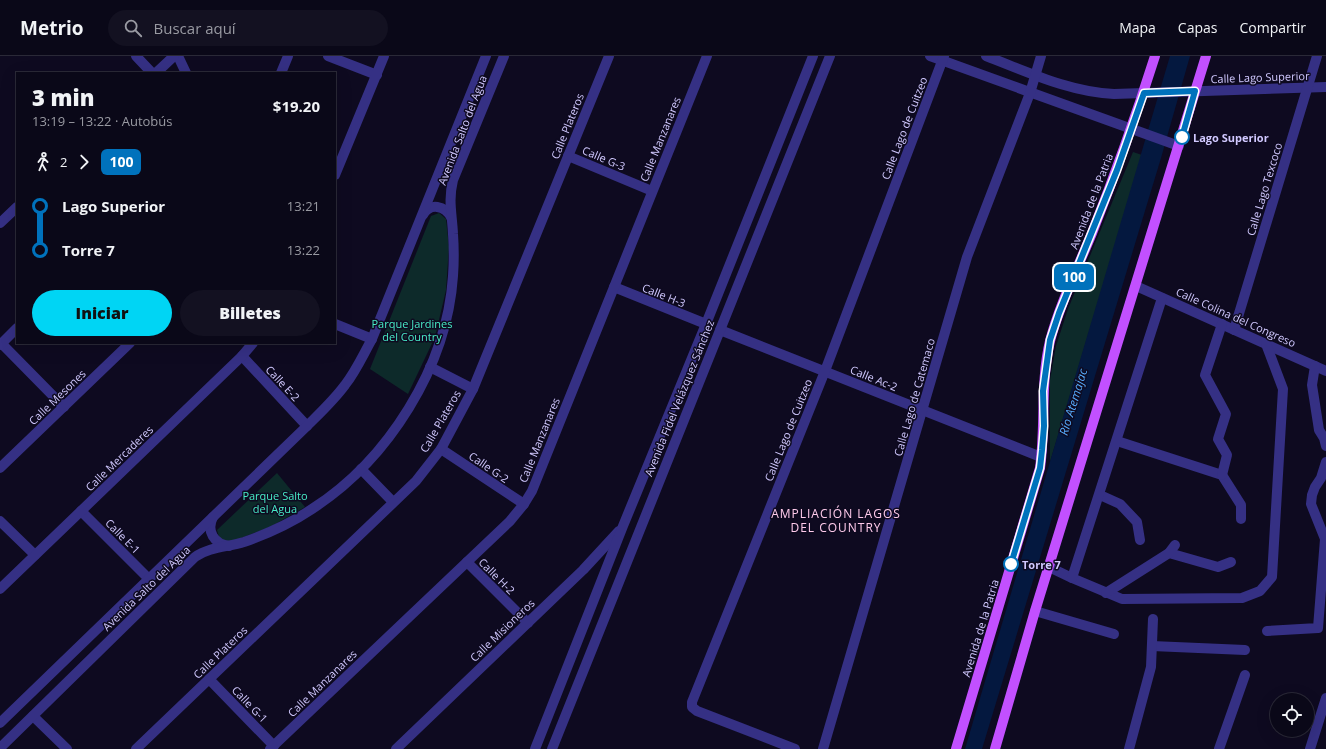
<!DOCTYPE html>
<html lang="es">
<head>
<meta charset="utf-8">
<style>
	:root { --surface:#0a0818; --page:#131121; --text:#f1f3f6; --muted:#999aa2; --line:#2a2937; --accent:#00d5f4 }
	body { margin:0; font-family:"Open Sans",sans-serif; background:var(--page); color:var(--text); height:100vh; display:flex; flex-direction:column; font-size:15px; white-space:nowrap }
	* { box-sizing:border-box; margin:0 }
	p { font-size:13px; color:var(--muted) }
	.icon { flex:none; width:22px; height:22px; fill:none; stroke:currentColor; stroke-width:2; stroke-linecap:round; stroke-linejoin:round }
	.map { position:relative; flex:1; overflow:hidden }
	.drawer { position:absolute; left:16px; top:16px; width:320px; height:272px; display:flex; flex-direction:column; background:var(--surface); border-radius:0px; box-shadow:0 4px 16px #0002,0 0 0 1px var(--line) }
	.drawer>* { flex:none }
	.badge { padding:0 8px; border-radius:6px; font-size:14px; line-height:26px }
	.fabs { position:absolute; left:1270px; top:637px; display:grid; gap:8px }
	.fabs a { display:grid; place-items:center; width:44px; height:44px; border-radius:50%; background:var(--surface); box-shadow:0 4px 16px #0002,0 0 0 1px var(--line); font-size:20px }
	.map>.badge { position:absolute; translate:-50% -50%; box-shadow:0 0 0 2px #fff }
	.legs { display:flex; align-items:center; gap:6px; height:44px; padding:0 16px; font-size:13px }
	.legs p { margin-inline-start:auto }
	.overview { display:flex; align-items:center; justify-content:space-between; height:68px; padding:0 16px }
	h1 { font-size:22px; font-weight:800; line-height:30px }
	.action { display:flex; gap:8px; margin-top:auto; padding:8px 16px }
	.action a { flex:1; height:46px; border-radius:24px; background:var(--accent); color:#111; font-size:16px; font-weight:800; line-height:46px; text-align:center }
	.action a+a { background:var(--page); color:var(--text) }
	ul { padding:0 16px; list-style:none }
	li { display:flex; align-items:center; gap:14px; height:44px; font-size:15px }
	li i { display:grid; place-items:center; width:6px; height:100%; margin:0 5px; background:currentColor }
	li i::after { content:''; width:10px; height:10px; margin:-5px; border:3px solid; border-radius:50%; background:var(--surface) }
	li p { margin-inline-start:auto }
	li:first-child i { background:linear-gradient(#0000 50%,currentColor 0) }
	li:last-child i { background:linear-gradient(currentColor 50%,#0000 0) }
	header { display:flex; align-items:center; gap:24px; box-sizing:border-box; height:56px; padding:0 20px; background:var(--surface); border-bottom:1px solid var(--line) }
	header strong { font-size:19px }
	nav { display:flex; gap:22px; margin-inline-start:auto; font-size:14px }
	.search { width:280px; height:36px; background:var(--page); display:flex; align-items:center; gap:10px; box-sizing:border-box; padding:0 14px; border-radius:22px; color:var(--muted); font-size:15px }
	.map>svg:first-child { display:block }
	.green { fill:#0d2a2a }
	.water { fill:#04183f }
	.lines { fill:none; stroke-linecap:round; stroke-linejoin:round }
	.street { stroke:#353084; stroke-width:10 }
	.primary { stroke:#c250ff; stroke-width:10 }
	.line-1-casing { stroke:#fff; stroke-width:9 }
	.line-1 { stroke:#0072bc; stroke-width:6 }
	.stop-1-dot { fill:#fff; stroke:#0072bc; stroke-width:2 }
	.labels { text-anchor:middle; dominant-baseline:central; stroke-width:3; stroke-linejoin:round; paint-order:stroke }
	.street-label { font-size:11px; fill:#d1c9ff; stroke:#0e0a20 }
	.stop-label { font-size:11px; font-weight:bold; fill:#d1c9ff; stroke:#0e0a20; text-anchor:start }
	.park-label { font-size:11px; fill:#48ecc7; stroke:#0e0a20 }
	.water-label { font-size:12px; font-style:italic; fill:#57adff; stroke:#0e0a20 }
	.neighbourhood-label { font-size:12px; letter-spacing:1px; fill:#ffcbeb; stroke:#0e0a20 }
</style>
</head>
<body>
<header>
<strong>Metrio</strong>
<div class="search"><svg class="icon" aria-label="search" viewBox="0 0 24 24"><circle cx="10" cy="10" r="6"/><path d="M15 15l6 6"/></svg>Buscar aquí</div>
<nav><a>Mapa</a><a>Capas</a><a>Compartir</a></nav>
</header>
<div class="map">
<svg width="1326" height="693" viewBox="0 0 1326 693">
	<rect width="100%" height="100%" fill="#0e0a20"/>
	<!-- green -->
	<g class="green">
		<polygon points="1133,96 1142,99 1050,406 1050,324 1056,290 1068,253"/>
		<polygon points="439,157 446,163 449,191 446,234 435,281 408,338 370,313 431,160"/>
		<polygon points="277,417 305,451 270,471 228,487 220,484 217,474"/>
	</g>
	<!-- water -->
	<polygon class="water" points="1170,0 1190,0 1161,102 982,693 965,693"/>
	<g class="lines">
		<!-- street -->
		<g class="street">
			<polyline points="136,0 152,17"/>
			<polyline points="178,0 186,17"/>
			<polyline points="328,0 377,19"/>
			<polyline points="930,0 1179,90"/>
			<path d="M986,0C1028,16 1069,36 1114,38L1326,31"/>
			<polyline points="156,17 174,0"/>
			<polyline points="281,17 288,0"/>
			<polyline points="568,100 652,135"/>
			<polyline points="335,119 384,0"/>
			<path d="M423,159C430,146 445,150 451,161"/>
			<polyline points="0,167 17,151"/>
			<polyline points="1136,230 1326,315"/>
			<polyline points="614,231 706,268"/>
			<polyline points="335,268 372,283"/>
			<polyline points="720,274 1041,401"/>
			<polyline points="1234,274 1317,0"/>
			<polyline points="1,287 64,351"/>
			<polyline points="0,289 17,272"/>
			<polyline points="242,300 307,370"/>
			<polyline points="1315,310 1312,329 1319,374 1324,382 1326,390"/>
			<polyline points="430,311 473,333"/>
			<polyline points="1117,385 1222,419 1241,449 1241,463"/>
			<polyline points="441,393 524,448"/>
			<polyline points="0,412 130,287"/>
			<polyline points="361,413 393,446"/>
			<polyline points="1222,419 1227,399 1218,383 1226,358 1205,319 1222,268"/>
			<polyline points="1100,439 1120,448 1137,466 1140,484"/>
			<polyline points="81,455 149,523"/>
			<path d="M213,461C206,475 214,488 229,490"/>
			<polyline points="0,465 35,499"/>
			<polyline points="1169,497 1218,511 1231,506"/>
			<polyline points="467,506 528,567"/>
			<polyline points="1049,511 1072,522 1122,543 1242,542 1260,535 1272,521 1283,333 1266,288"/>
			<polyline points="1072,522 1162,242"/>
			<polyline points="0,533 242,300 253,287"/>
			<polyline points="1106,537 1169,497 1175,489"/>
			<polyline points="1035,555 1114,578"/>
			<polyline points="1267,575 1318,572 1325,483 1311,448 1312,439 1315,431 1321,422 1326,406"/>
			<polyline points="1152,590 1245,594"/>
			<polyline points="209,623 274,690"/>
			<polyline points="33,660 67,693"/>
			<path d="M0,667L307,370C320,357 334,344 345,329C356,315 363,299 372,283L486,0"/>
			<path d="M0,692L195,501C209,491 228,491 244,486C267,478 291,467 312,453C388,404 447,311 453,220C454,206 454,192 453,178C452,157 448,145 453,124L504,0"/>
			<polyline points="136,693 416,425 441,393 473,333 609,0"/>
			<polyline points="270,693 510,465 524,448 532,435 707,0"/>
			<polyline points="396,693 583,514 619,475"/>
			<polyline points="535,693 623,470 706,268 813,0"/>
			<polyline points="552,693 830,0"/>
			<polyline points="795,693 697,655 692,651 692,646 825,315 944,0"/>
			<polyline points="823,693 967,201 1030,37 1041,0"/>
			<polyline points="1129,693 1151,611 1153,563"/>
			<polyline points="1219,693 1245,619"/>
			<polyline points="1310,693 1326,642"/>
		</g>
		<!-- primary -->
		<g class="primary">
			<path d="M956,693L1040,412C1046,369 1040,327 1050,285C1059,250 1078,211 1092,177C1115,119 1136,60 1155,0"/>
			<polyline points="995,693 1035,555 1206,0"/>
		</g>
	</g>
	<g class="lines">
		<defs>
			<polyline id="line-1" points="1011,508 1040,412 1042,394 1044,370 1043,335 1050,284 1059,257 1117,114 1144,37 1195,35 1182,81"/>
		</defs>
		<!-- line-1 casing -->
		<use href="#line-1" class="line-1-casing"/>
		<!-- line-1 -->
		<use href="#line-1" class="line-1"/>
	</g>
	<!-- markers -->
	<g class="stop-1-dot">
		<circle cx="1182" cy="81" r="7"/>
		<circle cx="1011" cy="508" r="7"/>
	</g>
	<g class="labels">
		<!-- street labels -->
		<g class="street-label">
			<text transform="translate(1260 21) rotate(-2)">Calle Lago Superior</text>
			<text transform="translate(567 70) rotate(-68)">Calle Plateros</text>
			<text transform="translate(904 72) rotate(-69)">Calle Lago de Cuitzeo</text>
			<text transform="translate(462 74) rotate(-69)">Avenida Salto del Agua</text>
			<text transform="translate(660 83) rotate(-68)">Calle Manzanares</text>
			<text transform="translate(604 102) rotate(23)">Calle G-3</text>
			<text transform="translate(1264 133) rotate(-73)">Calle Lago Texcoco</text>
			<text transform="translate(1091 145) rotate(-69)">Avenida de la Patria</text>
			<text transform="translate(664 239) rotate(22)">Calle H-3</text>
			<text transform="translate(1236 261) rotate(24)">Calle Colina del Congreso</text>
			<text transform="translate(874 322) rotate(22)">Calle Ac-2</text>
			<text transform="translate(283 327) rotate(47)">Calle E-2</text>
			<text transform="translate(57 341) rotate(-44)">Calle Mesones</text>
			<text transform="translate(914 341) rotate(-74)">Calle Lago de Catemaco</text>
			<text transform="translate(679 342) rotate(-68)">Avenida Fidel Velázquez Sánchez</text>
			<text transform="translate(440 365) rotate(-60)">Calle Plateros</text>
			<text transform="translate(788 374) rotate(-68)">Calle Lago de Cuitzeo</text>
			<text transform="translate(539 384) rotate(-68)">Calle Manzanares</text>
			<text transform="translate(119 402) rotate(-44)">Calle Mercaderes</text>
			<text transform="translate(489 411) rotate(34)">Calle G-2</text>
			<text transform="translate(123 480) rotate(45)">Calle E-1</text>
			<text transform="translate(497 520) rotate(45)">Calle H-2</text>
			<text transform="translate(146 532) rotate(-44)">Avenida Salto del Agua</text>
			<text transform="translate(980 572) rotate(-73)">Avenida de la Patria</text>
			<text transform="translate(502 574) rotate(-44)">Calle Misioneros</text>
			<text transform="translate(220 596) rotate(-44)">Calle Plateros</text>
			<text transform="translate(322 627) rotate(-44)">Calle Manzanares</text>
			<text transform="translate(250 648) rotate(46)">Calle G-1</text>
		</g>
		<!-- stop labels -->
		<g class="stop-label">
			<text x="1193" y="81">Lago Superior</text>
			<text x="1022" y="508">Torre 7</text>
		</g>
		<!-- park labels -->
		<g class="park-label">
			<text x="412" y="267">Parque Jardines<tspan x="412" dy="13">del Country</tspan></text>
			<text x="275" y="439">Parque Salto<tspan x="275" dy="13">del Agua</tspan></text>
		</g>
		<!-- water labels -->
		<g class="water-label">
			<text transform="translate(1073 346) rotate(-73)">Río Atemajac</text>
		</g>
		<!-- neighbourhood labels -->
		<g class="neighbourhood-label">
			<text x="836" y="457">AMPLIACIÓN LAGOS<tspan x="836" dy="14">DEL COUNTRY</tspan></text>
		</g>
	</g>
</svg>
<div class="fabs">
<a><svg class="icon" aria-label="locate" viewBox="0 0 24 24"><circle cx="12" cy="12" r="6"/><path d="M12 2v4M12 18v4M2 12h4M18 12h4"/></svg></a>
</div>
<b class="badge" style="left:1074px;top:221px;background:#0072bc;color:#fff">100</b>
<section class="drawer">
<div class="overview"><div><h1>3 min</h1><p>13:19 – 13:22 · Autobús</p></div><b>$19.20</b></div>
<div class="legs"><svg class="icon" aria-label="walk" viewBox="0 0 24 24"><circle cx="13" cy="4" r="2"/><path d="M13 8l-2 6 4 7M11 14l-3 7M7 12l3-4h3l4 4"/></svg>2<svg class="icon" aria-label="forward" viewBox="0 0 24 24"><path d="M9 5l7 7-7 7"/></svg><b class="badge" style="background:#0072bc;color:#fff">100</b></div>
<ul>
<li><i style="color:#0072bc"></i><b>Lago Superior</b><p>13:21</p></li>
<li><i style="color:#0072bc"></i><b>Torre 7</b><p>13:22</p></li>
</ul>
<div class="action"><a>Iniciar</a><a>Billetes</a></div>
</section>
</div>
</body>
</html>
